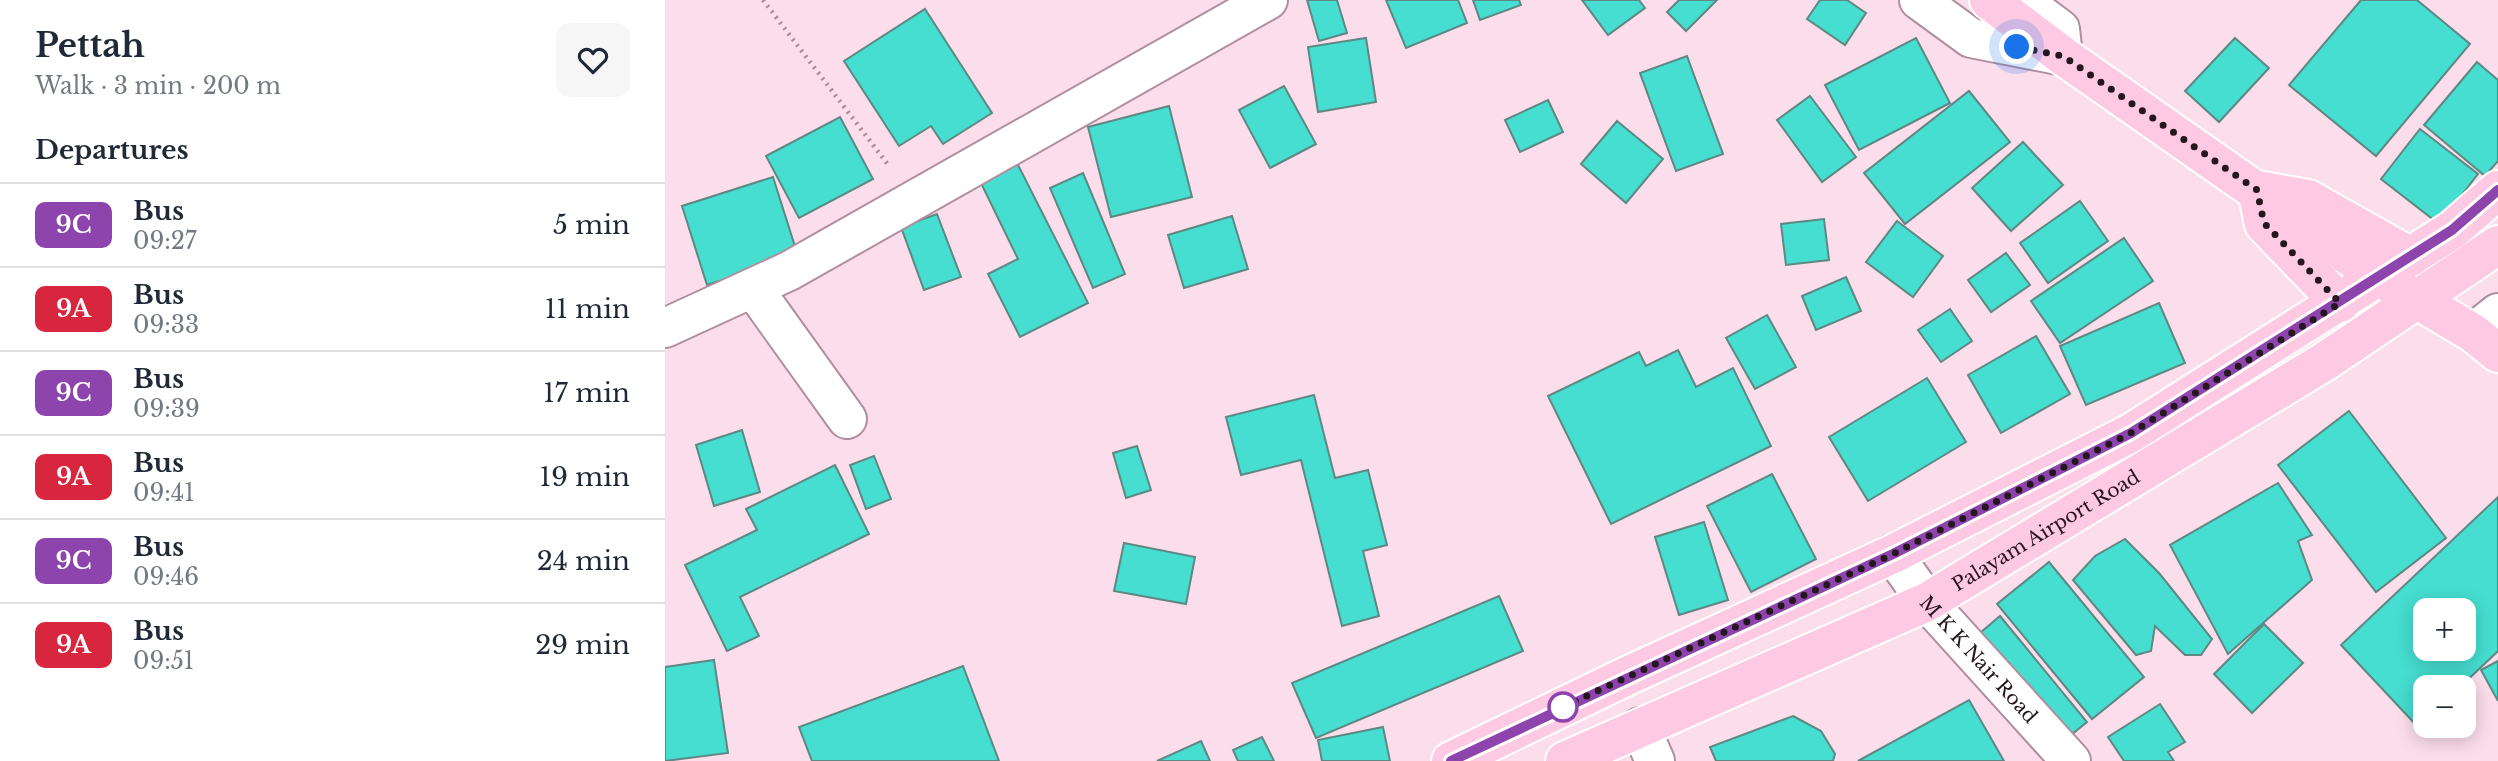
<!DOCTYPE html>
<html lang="en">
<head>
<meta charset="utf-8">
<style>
	:root { --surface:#fff; --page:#f6f6f7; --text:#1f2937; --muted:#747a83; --line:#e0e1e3 }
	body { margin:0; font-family:"Libre Baskerville",serif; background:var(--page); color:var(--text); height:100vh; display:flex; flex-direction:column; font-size:26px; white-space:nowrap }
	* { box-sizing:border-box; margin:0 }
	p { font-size:23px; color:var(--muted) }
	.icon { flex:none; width:38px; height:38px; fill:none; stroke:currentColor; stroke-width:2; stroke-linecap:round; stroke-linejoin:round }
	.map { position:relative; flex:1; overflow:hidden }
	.side { display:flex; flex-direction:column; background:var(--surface); width:665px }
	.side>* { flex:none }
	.badge { padding:0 14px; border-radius:10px; font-size:24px; line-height:46px }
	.tools { position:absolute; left:1748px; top:598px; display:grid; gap:14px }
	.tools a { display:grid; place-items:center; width:63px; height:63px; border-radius:14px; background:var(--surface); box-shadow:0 4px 18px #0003; font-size:35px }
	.you { position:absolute; width:35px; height:35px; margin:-18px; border:5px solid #fff; border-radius:50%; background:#1a73e8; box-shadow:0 0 0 10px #1a73e833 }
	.map>.badge { position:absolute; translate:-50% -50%; box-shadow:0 0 0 4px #fff }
	h2 { padding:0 35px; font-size:26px; line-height:63px }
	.round { display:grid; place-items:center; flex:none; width:74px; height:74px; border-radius:14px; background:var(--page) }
	.summary { display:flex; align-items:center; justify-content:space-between; height:119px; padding:0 35px }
	h1 { font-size:33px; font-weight:700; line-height:52px }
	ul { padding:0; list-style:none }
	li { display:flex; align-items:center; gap:21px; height:84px; padding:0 35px; border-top:2px solid var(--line) }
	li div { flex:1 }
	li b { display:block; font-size:26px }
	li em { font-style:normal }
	li .badge { min-width:77px; font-weight:700; text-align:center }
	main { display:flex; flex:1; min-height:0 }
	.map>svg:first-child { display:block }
	.building { fill:#45ded0; stroke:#5d8883; stroke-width:2; fill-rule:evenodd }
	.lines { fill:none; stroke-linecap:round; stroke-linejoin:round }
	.minor-casing { stroke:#b18e9e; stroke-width:42 }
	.major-casing { stroke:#fff; stroke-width:42 }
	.path { stroke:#a48c97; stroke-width:4.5; stroke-dasharray:2 5; stroke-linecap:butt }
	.minor { stroke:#fff; stroke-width:38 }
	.major { stroke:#fec9e3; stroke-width:38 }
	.line-casing { stroke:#fff; stroke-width:16 }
	.line { stroke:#8e44ad; stroke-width:10 }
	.walk { stroke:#24171d; stroke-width:7; stroke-dasharray:0 12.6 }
	.stop-dot { fill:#fff; stroke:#8e44ad; stroke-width:3.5 }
	.labels { text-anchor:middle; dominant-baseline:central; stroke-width:5; stroke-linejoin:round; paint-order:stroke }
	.street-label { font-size:19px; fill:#24171d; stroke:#fff }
</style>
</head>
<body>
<main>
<section class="side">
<div class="summary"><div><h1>Pettah</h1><p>Walk · 3 min · 200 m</p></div><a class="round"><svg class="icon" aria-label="heart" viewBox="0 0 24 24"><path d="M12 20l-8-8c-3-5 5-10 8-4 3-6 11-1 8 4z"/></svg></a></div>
<h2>Departures</h2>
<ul>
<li><span class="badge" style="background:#8e44ad;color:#fff">9C</span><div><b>Bus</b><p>09:27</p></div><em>5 min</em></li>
<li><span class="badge" style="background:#d7263d;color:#fff">9A</span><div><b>Bus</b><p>09:33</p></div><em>11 min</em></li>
<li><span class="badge" style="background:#8e44ad;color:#fff">9C</span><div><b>Bus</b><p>09:39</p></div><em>17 min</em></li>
<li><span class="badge" style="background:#d7263d;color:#fff">9A</span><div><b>Bus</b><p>09:41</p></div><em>19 min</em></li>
<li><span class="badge" style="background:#8e44ad;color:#fff">9C</span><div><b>Bus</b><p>09:46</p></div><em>24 min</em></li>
<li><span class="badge" style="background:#d7263d;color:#fff">9A</span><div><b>Bus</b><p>09:51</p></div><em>29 min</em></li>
</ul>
</section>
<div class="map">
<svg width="1833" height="761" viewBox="0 0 1833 761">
	<rect width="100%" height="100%" fill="#fcddeb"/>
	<!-- building -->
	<g class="building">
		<polygon points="642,0 672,0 682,33 654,41"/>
		<polygon points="721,0 793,0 802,23 741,48"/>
		<polygon points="808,0 854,0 856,5 815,20"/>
		<polygon points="917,0 974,0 980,8 943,35"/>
		<polygon points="1014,0 1052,0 1021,31 1002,12"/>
		<polygon points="1155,0 1182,0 1201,13 1180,45 1142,19"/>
		<polygon points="1696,0 1752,0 1805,44 1711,156 1624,85"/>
		<polygon points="260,9 327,113 278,144 266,126 234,146 179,61"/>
		<polygon points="701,38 711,102 653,112 643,47"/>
		<polygon points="1251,38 1285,103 1194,150 1160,85"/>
		<polygon points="1570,38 1604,68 1554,122 1520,91"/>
		<polygon points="1022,56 1058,154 1011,171 975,73"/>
		<polygon points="1812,62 1833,80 1833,161 1820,176 1759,125"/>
		<polygon points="619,86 651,144 605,168 574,110"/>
		<polygon points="1304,91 1345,142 1240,224 1199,173"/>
		<polygon points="1145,96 1191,157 1157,182 1112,120"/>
		<polygon points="883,100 898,132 855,152 840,120"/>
		<polygon points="504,106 527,197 446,217 423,127"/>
		<polygon points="175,117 208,179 134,218 101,156"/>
		<polygon points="952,121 998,159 961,203 916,164"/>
		<polygon points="1755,129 1813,174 1774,224 1716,179"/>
		<polygon points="1358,142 1398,185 1346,231 1307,188"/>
		<polygon points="350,159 423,303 355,337 323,274 353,259 313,177"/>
		<polygon points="418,173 460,274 428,288 385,188"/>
		<polygon points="108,177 133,256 42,285 17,206"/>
		<polygon points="1415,201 1443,241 1383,283 1355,243"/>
		<polygon points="272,214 296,277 259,290 236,227"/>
		<polygon points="567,216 583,269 519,288 503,235"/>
		<polygon points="1159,219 1164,260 1121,265 1116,224"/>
		<polygon points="1232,221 1278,256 1248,297 1201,262"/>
		<polygon points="1459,238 1488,281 1395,343 1366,301"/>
		<polygon points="1341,253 1365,285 1326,312 1303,280"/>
		<polygon points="1181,277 1196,311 1151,330 1137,296"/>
		<polygon points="1494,303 1520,363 1421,405 1395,346"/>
		<polygon points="1285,309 1307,341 1276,362 1253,330"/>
		<polygon points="1102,315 1131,367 1090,389 1061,338"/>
		<polygon points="1371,336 1405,394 1336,433 1303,375"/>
		<polygon points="1013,350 1031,387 1068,368 1106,446 946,524 883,396 974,352 981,366"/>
		<polygon points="1262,378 1301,442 1203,501 1164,437"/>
		<polygon points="649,395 670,478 703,470 722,545 698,551 714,616 677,626 636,460 576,475 561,417"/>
		<polygon points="1684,411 1781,538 1711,592 1613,465"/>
		<polygon points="77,430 95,492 49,506 31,445"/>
		<polygon points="472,446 486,490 461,498 448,453"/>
		<polygon points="209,456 226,499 201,509 185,465"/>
		<polygon points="170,465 204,534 75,597 94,636 62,651 20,565 92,530 81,509"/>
		<polygon points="1107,474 1151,559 1086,592 1042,506"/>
		<polygon points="1613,483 1647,535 1633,541 1647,580 1563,654 1505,545"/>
		<path d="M1833,497V651L1794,688H1760V720L1753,727L1676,645ZM1760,611H1799V649H1760Z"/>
		<polygon points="1039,522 1063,600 1014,615 990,537"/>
		<polygon points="1460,539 1494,573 1547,639 1536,655 1520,655 1490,626 1486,651 1471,655 1408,580 1430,556"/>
		<polygon points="459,543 530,557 521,604 449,591"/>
		<polygon points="1384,562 1479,677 1427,719 1332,604"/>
		<polygon points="834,596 858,651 651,738 627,683"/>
		<polygon points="1335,616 1422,722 1396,743 1309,638"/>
		<polygon points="1599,624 1638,663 1587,713 1549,674"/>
		<polygon points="49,660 63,753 0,761 0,667"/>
		<polygon points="1833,661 1833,701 1816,670"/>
		<polygon points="298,666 334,761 147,761 134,727"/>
		<polygon points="1304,700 1339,761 1193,761"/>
		<polygon points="1495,704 1520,742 1503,752 1509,761 1459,761 1443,737"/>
		<polygon points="1128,716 1156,731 1170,754 1168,761 1051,761 1045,747"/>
		<polygon points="718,727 725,761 657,761 653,740"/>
		<polygon points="597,737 609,761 573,761 568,750"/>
		<polygon points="536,741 545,761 492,761"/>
	</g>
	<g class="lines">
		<defs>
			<g id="minor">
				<polyline points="1254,0 1306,38 1398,56 1395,29 1356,0"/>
				<polyline points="88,288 182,419"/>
				<polyline points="0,328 124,271 603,0"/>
				<polyline points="1808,333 1833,313"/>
				<path id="s1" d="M1228,554L1262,602L1406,761"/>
				<polyline points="975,727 990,761"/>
			</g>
			<g id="major">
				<polyline points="1324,0 1398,56 1714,277 1808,333 1833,353"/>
				<polyline points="1675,303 1599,224 1592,190 1643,199 1746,257"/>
				<polyline points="786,761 962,676 1228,554 1466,433 1787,230 1833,190"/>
				<path id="s2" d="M900,761L1262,602L1659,362L1833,245"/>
			</g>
		</defs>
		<!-- minor casing -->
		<use href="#minor" class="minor-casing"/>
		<!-- major casing -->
		<use href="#major" class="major-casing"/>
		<!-- path -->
		<polyline class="path" points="98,0 224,166"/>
		<!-- minor -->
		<use href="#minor" class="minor"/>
		<!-- major -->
		<use href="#major" class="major"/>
	</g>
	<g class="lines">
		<defs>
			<polyline id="line" points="786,761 1228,554 1466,433 1787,230 1833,190"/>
		</defs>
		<!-- line casing -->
		<use href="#line" class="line-casing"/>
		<!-- line -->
		<use href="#line" class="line"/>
		<!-- walk -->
		<polyline class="walk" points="898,707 887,712 1228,554 1466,433 1675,303 1599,223 1592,190 1398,56 1352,47"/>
	</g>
	<!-- markers -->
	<circle class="stop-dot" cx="898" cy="707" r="14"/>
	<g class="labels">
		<!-- street labels -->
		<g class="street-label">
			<text stroke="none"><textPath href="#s2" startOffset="534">Palayam Airport Road</textPath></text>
			<text stroke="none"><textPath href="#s1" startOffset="136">M K K Nair Road</textPath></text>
		</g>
	</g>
</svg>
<div class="tools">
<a>+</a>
<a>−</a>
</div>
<div class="you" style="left:1352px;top:47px"></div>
</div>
</main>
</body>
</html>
